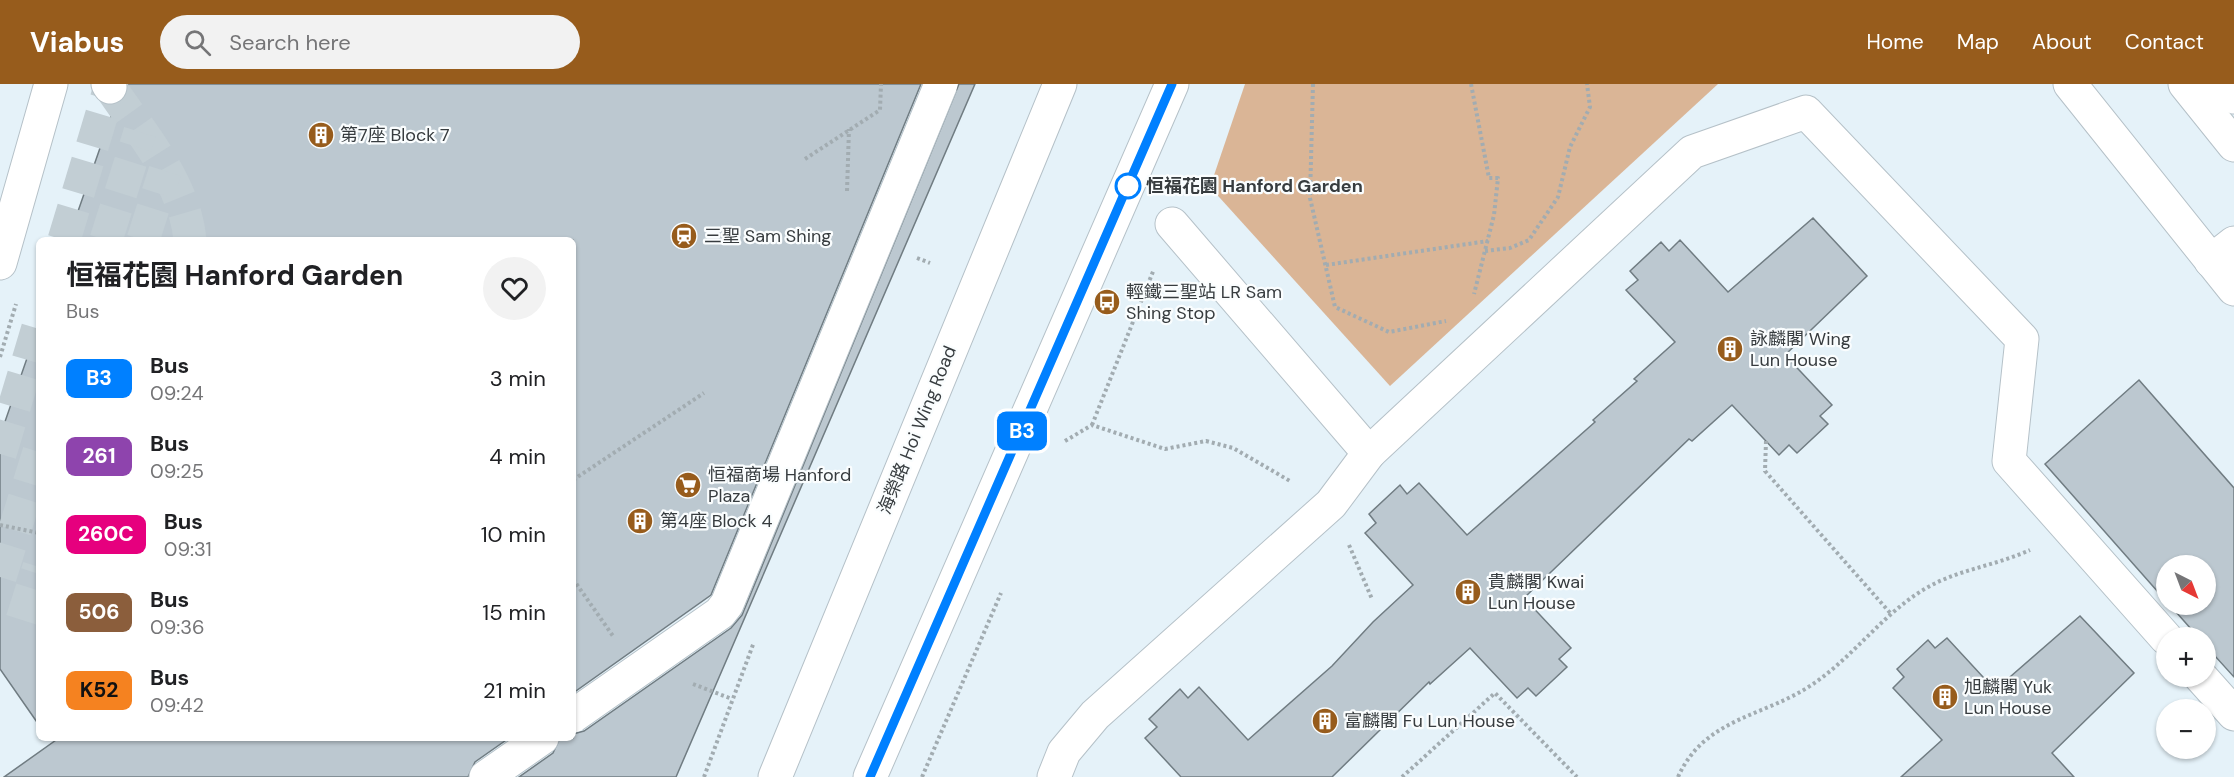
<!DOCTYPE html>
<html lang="en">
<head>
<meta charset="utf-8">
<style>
	:root { --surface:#fff; --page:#f2f2f2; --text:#202124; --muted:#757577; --accent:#975c1c }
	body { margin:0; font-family:"DM Sans","Noto Sans TC",sans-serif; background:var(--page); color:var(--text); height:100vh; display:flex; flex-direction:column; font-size:22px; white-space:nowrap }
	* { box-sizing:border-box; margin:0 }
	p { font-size:20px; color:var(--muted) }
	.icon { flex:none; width:33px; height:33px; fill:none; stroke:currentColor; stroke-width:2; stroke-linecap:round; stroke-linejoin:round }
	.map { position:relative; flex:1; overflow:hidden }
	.panel { position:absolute; left:36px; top:153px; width:540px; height:504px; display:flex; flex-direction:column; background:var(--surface); border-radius:9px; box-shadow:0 2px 4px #0004 }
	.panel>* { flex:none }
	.badge { padding:0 12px; border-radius:9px; font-size:21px; line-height:39px }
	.needle { width:39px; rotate:138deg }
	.controls { position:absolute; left:2156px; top:471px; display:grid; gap:12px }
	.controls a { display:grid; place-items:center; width:60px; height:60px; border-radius:50%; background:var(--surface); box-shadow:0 2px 4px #0004; font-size:30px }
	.map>.badge { position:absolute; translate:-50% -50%; box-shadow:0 0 0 3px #fff }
	.round { display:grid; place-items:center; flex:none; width:63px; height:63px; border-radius:32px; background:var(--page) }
	.headline { display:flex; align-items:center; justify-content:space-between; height:102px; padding:0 30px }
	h1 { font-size:28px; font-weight:700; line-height:45px }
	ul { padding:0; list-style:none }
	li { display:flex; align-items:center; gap:18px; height:78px; padding:0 30px }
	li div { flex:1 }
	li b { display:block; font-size:22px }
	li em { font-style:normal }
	li .badge { min-width:66px; font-weight:700; text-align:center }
	header { display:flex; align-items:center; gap:36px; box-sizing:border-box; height:84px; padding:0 30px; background:var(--accent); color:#fff }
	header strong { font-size:28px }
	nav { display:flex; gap:33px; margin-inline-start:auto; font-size:21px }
	.search { width:420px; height:54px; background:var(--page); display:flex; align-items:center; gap:15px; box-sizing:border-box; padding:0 21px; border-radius:33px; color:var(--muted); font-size:22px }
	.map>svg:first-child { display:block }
	.green { fill:#dab596 }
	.building { fill:#bcc8d0; stroke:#707c82; stroke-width:1.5 }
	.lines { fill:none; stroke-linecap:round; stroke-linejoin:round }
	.minor-tunnel { stroke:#c2ced4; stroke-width:33; stroke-dasharray:33 16; stroke-linecap:butt }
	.minor-casing { stroke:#b5c1c8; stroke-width:35 }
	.major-casing { stroke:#b5c1c8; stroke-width:35 }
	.path { stroke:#a2acb1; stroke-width:4; stroke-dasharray:3 3; stroke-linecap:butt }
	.minor { stroke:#fff; stroke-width:33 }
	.major { stroke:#fff; stroke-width:33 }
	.minor-bridge-casing { stroke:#b5c1c8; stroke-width:35; stroke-linecap:butt }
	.minor-bridge { stroke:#fff; stroke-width:33 }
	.line-casing { stroke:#fff; stroke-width:14 }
	.line { stroke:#0080ff; stroke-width:9 }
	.stop-dot { fill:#fff; stroke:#0080ff; stroke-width:3 }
	.labels { text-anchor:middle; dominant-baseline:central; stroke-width:4.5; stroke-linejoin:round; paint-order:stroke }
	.poi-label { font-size:18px; fill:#373c3f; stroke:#fafdfe; text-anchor:start }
	.stop-label { font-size:18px; font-weight:bold; fill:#373c3f; stroke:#fafdfe; text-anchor:start }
	.street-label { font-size:18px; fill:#373c3f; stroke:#fafdfe }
</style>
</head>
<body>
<header>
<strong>Viabus</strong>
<div class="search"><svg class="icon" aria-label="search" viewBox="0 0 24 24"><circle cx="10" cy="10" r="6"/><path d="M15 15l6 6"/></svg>Search here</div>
<nav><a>Home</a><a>Map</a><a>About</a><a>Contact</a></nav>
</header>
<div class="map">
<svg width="2234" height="693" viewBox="0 0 2234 693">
	<rect width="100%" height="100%" fill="#e5f2f9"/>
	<!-- green -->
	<polygon class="green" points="1245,0 1718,0 1390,302 1210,103"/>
	<!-- building -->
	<g class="building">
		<polygon points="128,0 921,0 711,511 573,609 573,156 68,156 115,21 126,12"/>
		<polygon points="959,0 975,0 676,693 519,693 553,669 560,654 573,654 573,650 584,647 731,544 742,531"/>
		<polygon points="1813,134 1867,192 1785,271 1832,321 1820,332 1828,340 1797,369 1789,361 1779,371 1732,321 1692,357 1689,355 1524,514 1571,564 1559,575 1567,583 1536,612 1528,604 1517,614 1470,564 1430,600 1429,598 1332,693 1181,693 1145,654 1157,643 1149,635 1180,605 1188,614 1199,603 1248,656 1332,582 1373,538 1413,501 1365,449 1376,439 1369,430 1400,401 1407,410 1419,399 1467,451 1595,338 1593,336 1637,297 1634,295 1675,258 1626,206 1638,196 1630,187 1661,158 1669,167 1680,156 1728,208"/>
		<polygon points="33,257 39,258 39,641 0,585 0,352"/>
		<polygon points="2139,296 2234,404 2234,593 2205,561 2205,554 2199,554 2169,520 2205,520 2205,482 2166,482 2166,517 2045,380"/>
		<polygon points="2080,532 2134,589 2052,669 2074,693 1901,693 1942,656 1893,604 1904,593 1897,585 1928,556 1935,564 1947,554 1995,606"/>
		<polygon points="59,654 509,654 475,678 468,693 4,693"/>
	</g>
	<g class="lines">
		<!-- minor-tunnel -->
		<g class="minor-tunnel">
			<path d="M110,3C141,49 185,99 190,156"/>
			<polyline points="64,156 110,3"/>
			<polyline points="106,156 140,48"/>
			<polyline points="143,156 165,87"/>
			<polyline points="0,370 39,240"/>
			<polyline points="0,493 39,368"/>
			<polyline points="22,536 39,483"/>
		</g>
		<defs>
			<g id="minor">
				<polyline points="108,0 110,3"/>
				<polyline points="1172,140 1369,369"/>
				<polyline points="2211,177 2234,159"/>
				<polyline points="0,179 51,0"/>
				<polyline points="2200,592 2234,630"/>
				<polyline points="486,693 542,654"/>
				<polyline points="1054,693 1064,668 1095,631 1331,420 1369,369 1692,68 1806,28 2022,255 2009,377 2166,554"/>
			</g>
			<g id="major">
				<polyline points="2070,0 2234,205"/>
				<polyline points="2185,0 2234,61"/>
				<polyline points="2217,0 2234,13"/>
				<polyline points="775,693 1060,0"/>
				<polyline points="870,693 1172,0"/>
			</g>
		</defs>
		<!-- minor casing -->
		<use href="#minor" class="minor-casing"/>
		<!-- major casing -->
		<use href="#major" class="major-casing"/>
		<!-- path -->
		<g class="path">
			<polyline points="1313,0 1310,114 1335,223 1389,248 1446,237"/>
			<polyline points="1471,0 1489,94 1498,94 1494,131 1474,210"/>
			<polyline points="805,75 880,26 881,0"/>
			<polyline points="847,107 849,45"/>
			<polyline points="1485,167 1510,164 1529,156 1558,113 1570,63 1590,23 1587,0"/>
			<polyline points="917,174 930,179"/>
			<polyline points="1326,181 1488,157"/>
			<polyline points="0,273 16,220"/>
			<polyline points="1092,341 1154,185"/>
			<polyline points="1065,357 1092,341 1165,365 1206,357 1233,364 1290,397"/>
			<polyline points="1766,357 1765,387 1892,531"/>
			<polyline points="573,396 704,309"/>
			<polyline points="0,441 39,449"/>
			<polyline points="1349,461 1372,515"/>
			<polyline points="573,495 613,552"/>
			<polyline points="693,600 732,615"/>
			<polyline points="704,693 754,558"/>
			<polyline points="922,693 1001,509"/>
			<polyline points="1402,693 1495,609 1577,693"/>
			<path d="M1678,693C1705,633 1765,633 1813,600C1853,573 1882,531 1923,506C1955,486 1995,482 2030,466"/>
		</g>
		<!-- minor -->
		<use href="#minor" class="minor"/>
		<!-- major -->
		<use href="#major" class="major"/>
		<defs>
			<polyline id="minor-bridge" points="573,632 720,529 727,520 941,0"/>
		</defs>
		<!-- minor-bridge casing -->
		<use href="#minor-bridge" class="minor-bridge-casing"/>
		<!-- minor-bridge -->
		<use href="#minor-bridge" class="minor-bridge"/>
	</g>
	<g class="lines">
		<defs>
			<polyline id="line" points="870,693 1172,0"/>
		</defs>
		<!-- line casing -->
		<use href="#line" class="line-casing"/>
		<!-- line -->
		<use href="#line" class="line"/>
	</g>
	<!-- icons -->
	<defs>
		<symbol id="building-disc" viewBox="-11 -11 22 22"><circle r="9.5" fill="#975c1c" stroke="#fafdfe"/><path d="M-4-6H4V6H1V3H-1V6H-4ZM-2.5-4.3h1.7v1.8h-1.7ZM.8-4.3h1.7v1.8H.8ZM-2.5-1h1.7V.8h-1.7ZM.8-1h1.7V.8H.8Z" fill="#fff"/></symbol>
		<symbol id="station-disc" viewBox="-11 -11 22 22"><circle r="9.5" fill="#975c1c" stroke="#fafdfe"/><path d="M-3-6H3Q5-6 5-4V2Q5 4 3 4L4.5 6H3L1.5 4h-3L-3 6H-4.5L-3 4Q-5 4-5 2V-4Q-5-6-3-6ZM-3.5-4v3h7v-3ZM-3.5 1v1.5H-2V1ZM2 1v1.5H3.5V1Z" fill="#fff"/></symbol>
		<symbol id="bus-disc" viewBox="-11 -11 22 22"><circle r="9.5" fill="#975c1c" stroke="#fafdfe"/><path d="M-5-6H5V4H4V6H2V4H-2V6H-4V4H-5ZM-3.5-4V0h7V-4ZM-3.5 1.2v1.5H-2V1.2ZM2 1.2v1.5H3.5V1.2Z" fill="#fff"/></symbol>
		<symbol id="supermarket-disc" viewBox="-11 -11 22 22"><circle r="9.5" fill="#975c1c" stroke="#fafdfe"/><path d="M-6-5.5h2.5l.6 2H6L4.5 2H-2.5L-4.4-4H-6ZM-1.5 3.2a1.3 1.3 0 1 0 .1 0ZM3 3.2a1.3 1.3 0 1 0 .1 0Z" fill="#fff"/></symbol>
	</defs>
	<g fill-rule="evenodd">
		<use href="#building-disc" x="306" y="36" width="30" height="30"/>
		<use href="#station-disc" x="669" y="137" width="30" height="30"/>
		<use href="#bus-disc" x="1092" y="203" width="30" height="30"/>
		<use href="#building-disc" x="1715" y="250" width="30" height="30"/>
		<use href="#supermarket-disc" x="673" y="386" width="30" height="30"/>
		<use href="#building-disc" x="625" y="422" width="30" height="30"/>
		<use href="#building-disc" x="1453" y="493" width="30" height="30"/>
		<use href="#building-disc" x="1930" y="598" width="30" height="30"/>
		<use href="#building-disc" x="1310" y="622" width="30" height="30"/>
	</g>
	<!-- markers -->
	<circle class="stop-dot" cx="1128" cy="102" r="12"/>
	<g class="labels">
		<!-- poi labels -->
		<g class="poi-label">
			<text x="340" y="51">第7座 Block 7</text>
			<text x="704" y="152">三聖 Sam Shing</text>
			<text x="1126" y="208">輕鐵三聖站 LR Sam<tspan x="1126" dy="21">Shing Stop</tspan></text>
			<text x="1750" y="255">詠麟閣 Wing<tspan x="1750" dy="21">Lun House</tspan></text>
			<text x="708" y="391">恒福商場 Hanford<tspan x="708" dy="21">Plaza</tspan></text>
			<text x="660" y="437">第4座 Block 4</text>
			<text x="1488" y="498">貴麟閣 Kwai<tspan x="1488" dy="21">Lun House</tspan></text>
			<text x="1964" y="603">旭麟閣 Yuk<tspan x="1964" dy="21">Lun House</tspan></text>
			<text x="1344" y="637">富麟閣 Fu Lun House</text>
		</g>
		<!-- stop labels -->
		<g class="stop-label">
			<text x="1146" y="102">恒福花園 Hanford Garden</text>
		</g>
		<!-- street labels -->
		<g class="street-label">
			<text transform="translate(917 346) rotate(-68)">海榮路 Hoi Wing Road</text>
		</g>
	</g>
</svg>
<div class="controls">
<a><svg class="needle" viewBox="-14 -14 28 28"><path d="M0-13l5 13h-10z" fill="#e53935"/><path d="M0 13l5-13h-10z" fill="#757577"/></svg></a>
<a>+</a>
<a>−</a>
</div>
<b class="badge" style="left:1022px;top:347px;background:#0080ff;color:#fff">B3</b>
<section class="panel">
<div class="headline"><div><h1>恒福花園 Hanford Garden</h1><p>Bus</p></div><a class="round"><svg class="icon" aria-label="heart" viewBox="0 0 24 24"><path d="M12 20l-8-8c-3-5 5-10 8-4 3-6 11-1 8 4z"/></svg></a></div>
<ul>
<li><span class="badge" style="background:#0080ff;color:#fff">B3</span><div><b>Bus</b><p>09:24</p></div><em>3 min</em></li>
<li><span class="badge" style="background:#8e44ad;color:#fff">261</span><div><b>Bus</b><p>09:25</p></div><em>4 min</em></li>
<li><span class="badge" style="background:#e6007e;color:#fff">260C</span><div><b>Bus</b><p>09:31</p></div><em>10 min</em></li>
<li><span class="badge" style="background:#8b5e3c;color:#fff">506</span><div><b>Bus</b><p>09:36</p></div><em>15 min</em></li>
<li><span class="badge" style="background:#f58220;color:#111">K52</span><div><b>Bus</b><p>09:42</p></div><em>21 min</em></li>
</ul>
</section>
</div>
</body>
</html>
